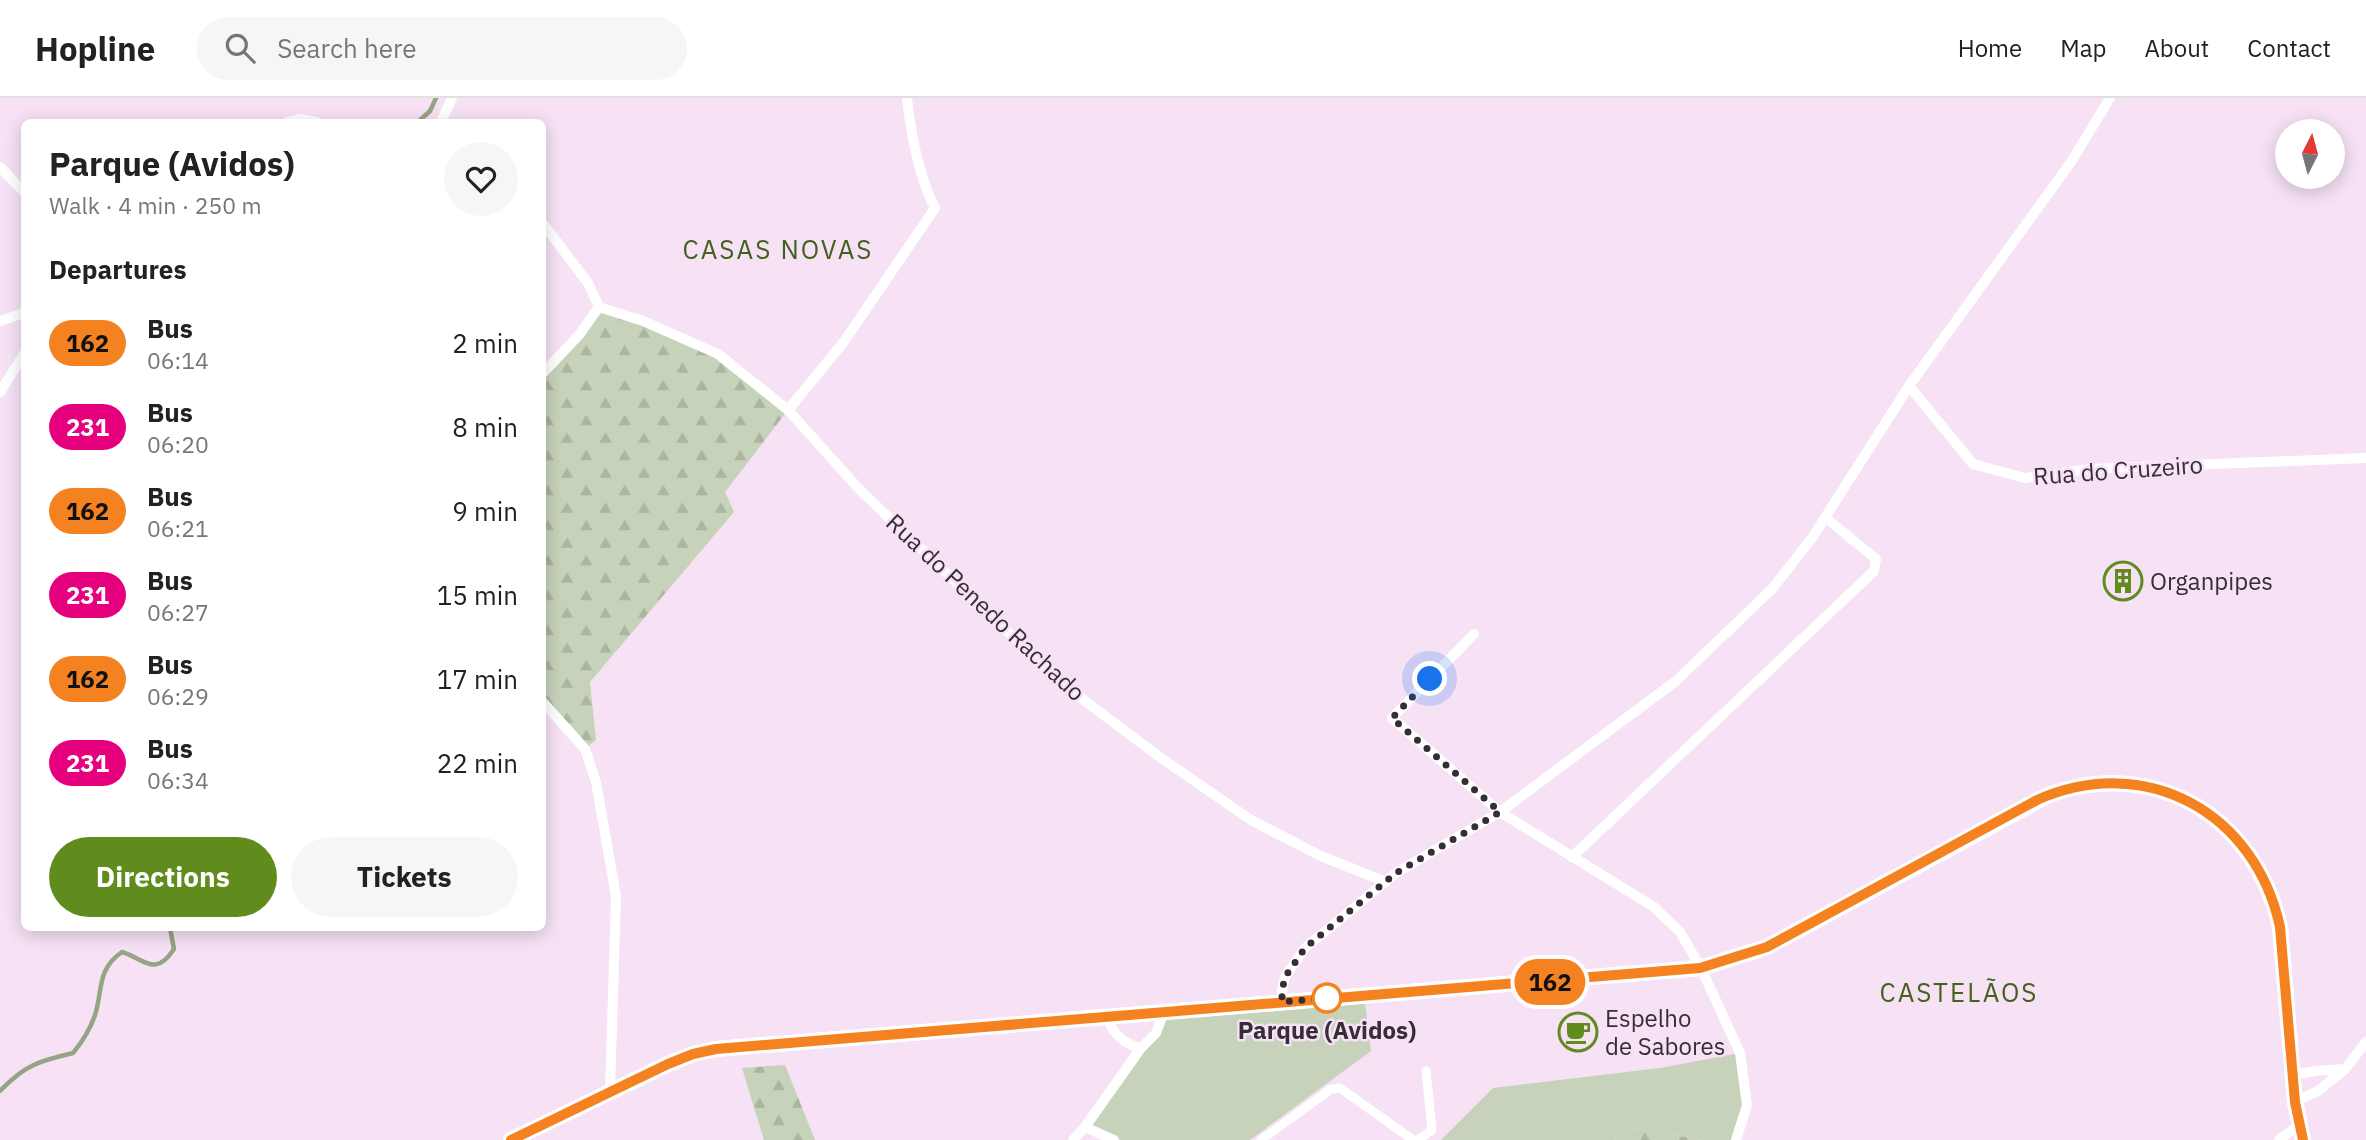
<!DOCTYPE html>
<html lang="en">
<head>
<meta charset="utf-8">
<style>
	:root { --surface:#fff; --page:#f6f6f6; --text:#222; --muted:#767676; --line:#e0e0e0; --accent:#608c1d }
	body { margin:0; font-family:"IBM Plex Sans",sans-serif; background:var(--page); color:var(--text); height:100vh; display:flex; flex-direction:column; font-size:26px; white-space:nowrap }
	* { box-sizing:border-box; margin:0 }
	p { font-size:23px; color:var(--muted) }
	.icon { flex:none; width:38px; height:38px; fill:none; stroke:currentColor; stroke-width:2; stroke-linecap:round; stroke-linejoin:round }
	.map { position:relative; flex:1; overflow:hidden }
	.side { position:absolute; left:21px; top:21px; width:525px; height:812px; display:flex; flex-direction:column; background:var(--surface); border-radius:10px; box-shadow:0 4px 18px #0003 }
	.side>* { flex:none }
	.badge { padding:0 14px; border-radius:23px; font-size:24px; line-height:46px }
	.needle { width:46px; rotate:6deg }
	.tools { position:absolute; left:2275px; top:21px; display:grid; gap:14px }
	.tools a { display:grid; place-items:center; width:70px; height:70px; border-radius:50%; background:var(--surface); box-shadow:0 4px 18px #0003; font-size:35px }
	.you { position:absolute; width:35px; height:35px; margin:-18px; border:5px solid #fff; border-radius:50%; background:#1a73e8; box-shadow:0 0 0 10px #1a73e833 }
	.map>.badge { position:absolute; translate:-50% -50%; box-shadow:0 0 0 4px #fff }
	h2 { padding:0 28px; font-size:26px; line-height:63px }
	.round { display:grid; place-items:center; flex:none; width:74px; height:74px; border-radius:37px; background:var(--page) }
	.head { display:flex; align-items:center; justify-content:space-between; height:119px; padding:0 28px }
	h1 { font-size:33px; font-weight:700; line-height:52px }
	.cta { display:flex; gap:14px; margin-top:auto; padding:14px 28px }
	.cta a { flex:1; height:80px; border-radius:42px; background:var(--accent); color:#fff; font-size:28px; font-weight:700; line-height:80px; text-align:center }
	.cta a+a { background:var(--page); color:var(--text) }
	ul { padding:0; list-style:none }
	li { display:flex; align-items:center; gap:21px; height:84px; padding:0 28px }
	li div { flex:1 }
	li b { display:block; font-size:26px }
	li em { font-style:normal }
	li .badge { min-width:77px; font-weight:700; text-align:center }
	header { display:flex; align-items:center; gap:42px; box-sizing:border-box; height:98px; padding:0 35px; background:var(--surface); border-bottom:2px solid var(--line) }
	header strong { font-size:33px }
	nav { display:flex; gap:38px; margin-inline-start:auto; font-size:24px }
	.search { width:490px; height:63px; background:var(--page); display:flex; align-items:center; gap:18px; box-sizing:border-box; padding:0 24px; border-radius:38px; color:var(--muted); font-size:26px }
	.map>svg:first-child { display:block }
	.grass { fill:#c6d2ba }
	.forest { fill:url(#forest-firs) }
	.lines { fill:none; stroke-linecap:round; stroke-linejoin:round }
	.stream { stroke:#94a484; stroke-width:4.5 }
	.pedestrian { stroke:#fff; stroke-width:9 }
	.minor { stroke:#fff; stroke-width:10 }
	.secondary { stroke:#fff; stroke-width:16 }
	.line-casing { stroke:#fff; stroke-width:16 }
	.line { stroke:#f58220; stroke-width:10 }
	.walk { stroke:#362e36; stroke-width:7; stroke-dasharray:0 12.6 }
	.stop-dot { fill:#fff; stroke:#f58220; stroke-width:3.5 }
	.labels { text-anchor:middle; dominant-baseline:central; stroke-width:5; stroke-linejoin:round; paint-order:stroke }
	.street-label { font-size:24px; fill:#362e36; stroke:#f6e1f5 }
	.poi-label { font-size:24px; fill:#362e36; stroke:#f6e1f5; text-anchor:start }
	.stop-label { font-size:24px; font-weight:bold; fill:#362e36; stroke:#f6e1f5 }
	.neighbourhood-label { font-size:26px; letter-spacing:2px; fill:#45611e; stroke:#f6e1f5 }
</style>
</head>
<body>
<header>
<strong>Hopline</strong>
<div class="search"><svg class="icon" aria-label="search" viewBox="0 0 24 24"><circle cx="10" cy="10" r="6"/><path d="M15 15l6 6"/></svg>Search here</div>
<nav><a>Home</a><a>Map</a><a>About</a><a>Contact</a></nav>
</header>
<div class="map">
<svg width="2366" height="1042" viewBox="0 0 2366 1042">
	<defs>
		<pattern id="forest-firs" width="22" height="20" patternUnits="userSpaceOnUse" patternTransform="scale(1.75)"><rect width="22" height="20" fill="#c6d2ba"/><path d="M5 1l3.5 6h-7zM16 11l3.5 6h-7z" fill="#abb5a0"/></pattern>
	</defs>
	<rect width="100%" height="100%" fill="#f6e1f5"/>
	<!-- grass -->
	<g class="grass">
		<polygon points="1364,897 1371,953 1250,1042 1114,1042 1085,1029 1164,914"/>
		<polygon points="1740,955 1747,1007 1736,1042 1702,1042 1636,1030 1614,1042 1441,1042 1493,990 1660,970"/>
	</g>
	<!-- forest -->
	<g class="forest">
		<polygon points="599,209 697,246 788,312 725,394 734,414 590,584 596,642 585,651 543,603 542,276"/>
		<polygon points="785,967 815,1042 764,1042 742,970"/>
		<polygon points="1636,1030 1702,1042 1614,1042"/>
	</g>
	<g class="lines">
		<!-- stream -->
		<g class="stream">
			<polyline points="418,24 430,13 436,0"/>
			<path d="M0,993C25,967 39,963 73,955C82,944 90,932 95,917C103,893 96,872 122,854C145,861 155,880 174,851L170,830"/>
		</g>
		<!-- pedestrian -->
		<g class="pedestrian">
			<polyline points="1261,1042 1331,991 1340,990 1413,1042"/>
			<polyline points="1418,1042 1432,1032 1426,973"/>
		</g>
		<!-- minor -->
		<g class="minor">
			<polyline points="287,24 300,21 317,24"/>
			<polyline points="441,24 452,0"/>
			<polyline points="0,69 24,94"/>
			<polyline points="542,124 588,185 599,209"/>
			<path d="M599,209L643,223L718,256L788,312L843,245L935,110C918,77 911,37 907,0"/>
			<polyline points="0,223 24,215"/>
			<polyline points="542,276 579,237 599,209"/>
			<polyline points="1909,288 1973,366 2025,380 2091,371 2366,360"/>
			<polyline points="0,294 24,256"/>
			<polyline points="788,312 859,391 1061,585 1161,660 1251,722 1321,758 1386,784"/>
			<polyline points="1474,536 1392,620 1500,714 1654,809 1680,834 1701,870 1740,955 1747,1007 1736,1042"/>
			<polyline points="542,603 585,651 596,684 616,798 610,993"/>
			<polyline points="1572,759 1874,473 1876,461 1826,420"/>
			<polyline points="1282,904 1282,893 1285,879 1305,850 1396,775 1500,714 1676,583 1772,491 1812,440 1909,288 2071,64 2110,0"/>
			<path d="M1107,919C1113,936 1123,946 1141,950L1156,935L1164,914"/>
			<polyline points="2345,971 2366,944"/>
			<polyline points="2293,977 2315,973 2345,971 2318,993 2295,1004"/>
			<polyline points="1085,1029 1114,1042"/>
			<polyline points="1073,1042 1085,1029 1141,950"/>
			<polyline points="2279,1042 2299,1027"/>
		</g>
		<!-- secondary -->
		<path class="secondary" d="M511,1042L668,966L693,956L716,951L1701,870L1767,849L2051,696C2159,659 2256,722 2280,829L2295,1004L2303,1042"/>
	</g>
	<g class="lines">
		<defs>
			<path id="line" d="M511,1042L668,966L693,956L716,951L1700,870L1767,849L2037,702C2146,654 2255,714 2280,829L2295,1004L2303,1042"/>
		</defs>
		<!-- line casing -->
		<use href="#line" class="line-casing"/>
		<!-- line -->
		<use href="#line" class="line"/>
		<!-- walk -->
		<polyline class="walk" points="1327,900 1282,904 1282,893 1285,879 1305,850 1396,775 1500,714 1392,620 1430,581"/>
	</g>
	<!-- icons -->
	<defs>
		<symbol id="building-ring" viewBox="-11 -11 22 22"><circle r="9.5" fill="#f6e1f5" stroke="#608c1d" stroke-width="1.5"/><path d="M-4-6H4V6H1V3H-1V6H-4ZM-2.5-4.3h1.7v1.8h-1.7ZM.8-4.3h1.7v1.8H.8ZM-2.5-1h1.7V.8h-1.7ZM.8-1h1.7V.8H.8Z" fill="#608c1d"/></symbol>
		<symbol id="cafe-ring" viewBox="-11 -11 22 22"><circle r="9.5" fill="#f6e1f5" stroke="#608c1d" stroke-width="1.5"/><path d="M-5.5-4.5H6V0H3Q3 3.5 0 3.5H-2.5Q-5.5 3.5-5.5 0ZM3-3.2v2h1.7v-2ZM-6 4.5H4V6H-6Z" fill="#608c1d"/></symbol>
	</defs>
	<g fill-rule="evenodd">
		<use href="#building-ring" x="2101" y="461" width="44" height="44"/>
		<use href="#cafe-ring" x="1556" y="912" width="44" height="44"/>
	</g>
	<!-- markers -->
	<circle class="stop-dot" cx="1327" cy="900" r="14"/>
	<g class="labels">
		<!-- street labels -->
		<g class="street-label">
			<text transform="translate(2118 372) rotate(-4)">Rua do Cruzeiro</text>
			<text transform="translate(986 509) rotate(43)">Rua do Penedo Rachado</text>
		</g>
		<!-- poi labels -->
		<g class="poi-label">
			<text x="2150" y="483">Organpipes</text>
			<text x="1605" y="920">Espelho<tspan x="1605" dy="28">de Sabores</tspan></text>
		</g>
		<!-- stop labels -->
		<g class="stop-label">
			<text x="1327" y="932">Parque (Avidos)</text>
		</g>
		<!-- neighbourhood labels -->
		<g class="neighbourhood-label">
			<text x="778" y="151">CASAS NOVAS</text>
			<text x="1959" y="894">CASTELÃOS</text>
		</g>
	</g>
</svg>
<div class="tools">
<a><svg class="needle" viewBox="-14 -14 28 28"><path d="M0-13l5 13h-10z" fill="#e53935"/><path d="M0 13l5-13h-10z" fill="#767676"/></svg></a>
</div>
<div class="you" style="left:1430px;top:581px"></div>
<b class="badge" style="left:1550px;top:884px;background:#f58220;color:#111">162</b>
<section class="side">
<div class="head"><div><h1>Parque (Avidos)</h1><p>Walk · 4 min · 250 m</p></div><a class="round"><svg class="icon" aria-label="heart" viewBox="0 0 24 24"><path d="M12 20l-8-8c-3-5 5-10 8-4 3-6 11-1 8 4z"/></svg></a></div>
<h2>Departures</h2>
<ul>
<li><span class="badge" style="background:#f58220;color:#111">162</span><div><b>Bus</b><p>06:14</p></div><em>2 min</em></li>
<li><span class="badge" style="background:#e6007e;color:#fff">231</span><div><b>Bus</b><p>06:20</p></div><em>8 min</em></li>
<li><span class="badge" style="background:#f58220;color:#111">162</span><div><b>Bus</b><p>06:21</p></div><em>9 min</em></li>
<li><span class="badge" style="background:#e6007e;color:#fff">231</span><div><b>Bus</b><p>06:27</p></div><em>15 min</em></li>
<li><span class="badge" style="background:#f58220;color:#111">162</span><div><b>Bus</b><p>06:29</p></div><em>17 min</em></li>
<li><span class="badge" style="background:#e6007e;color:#fff">231</span><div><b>Bus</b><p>06:34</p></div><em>22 min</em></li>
</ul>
<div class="cta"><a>Directions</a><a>Tickets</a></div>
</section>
</div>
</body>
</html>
